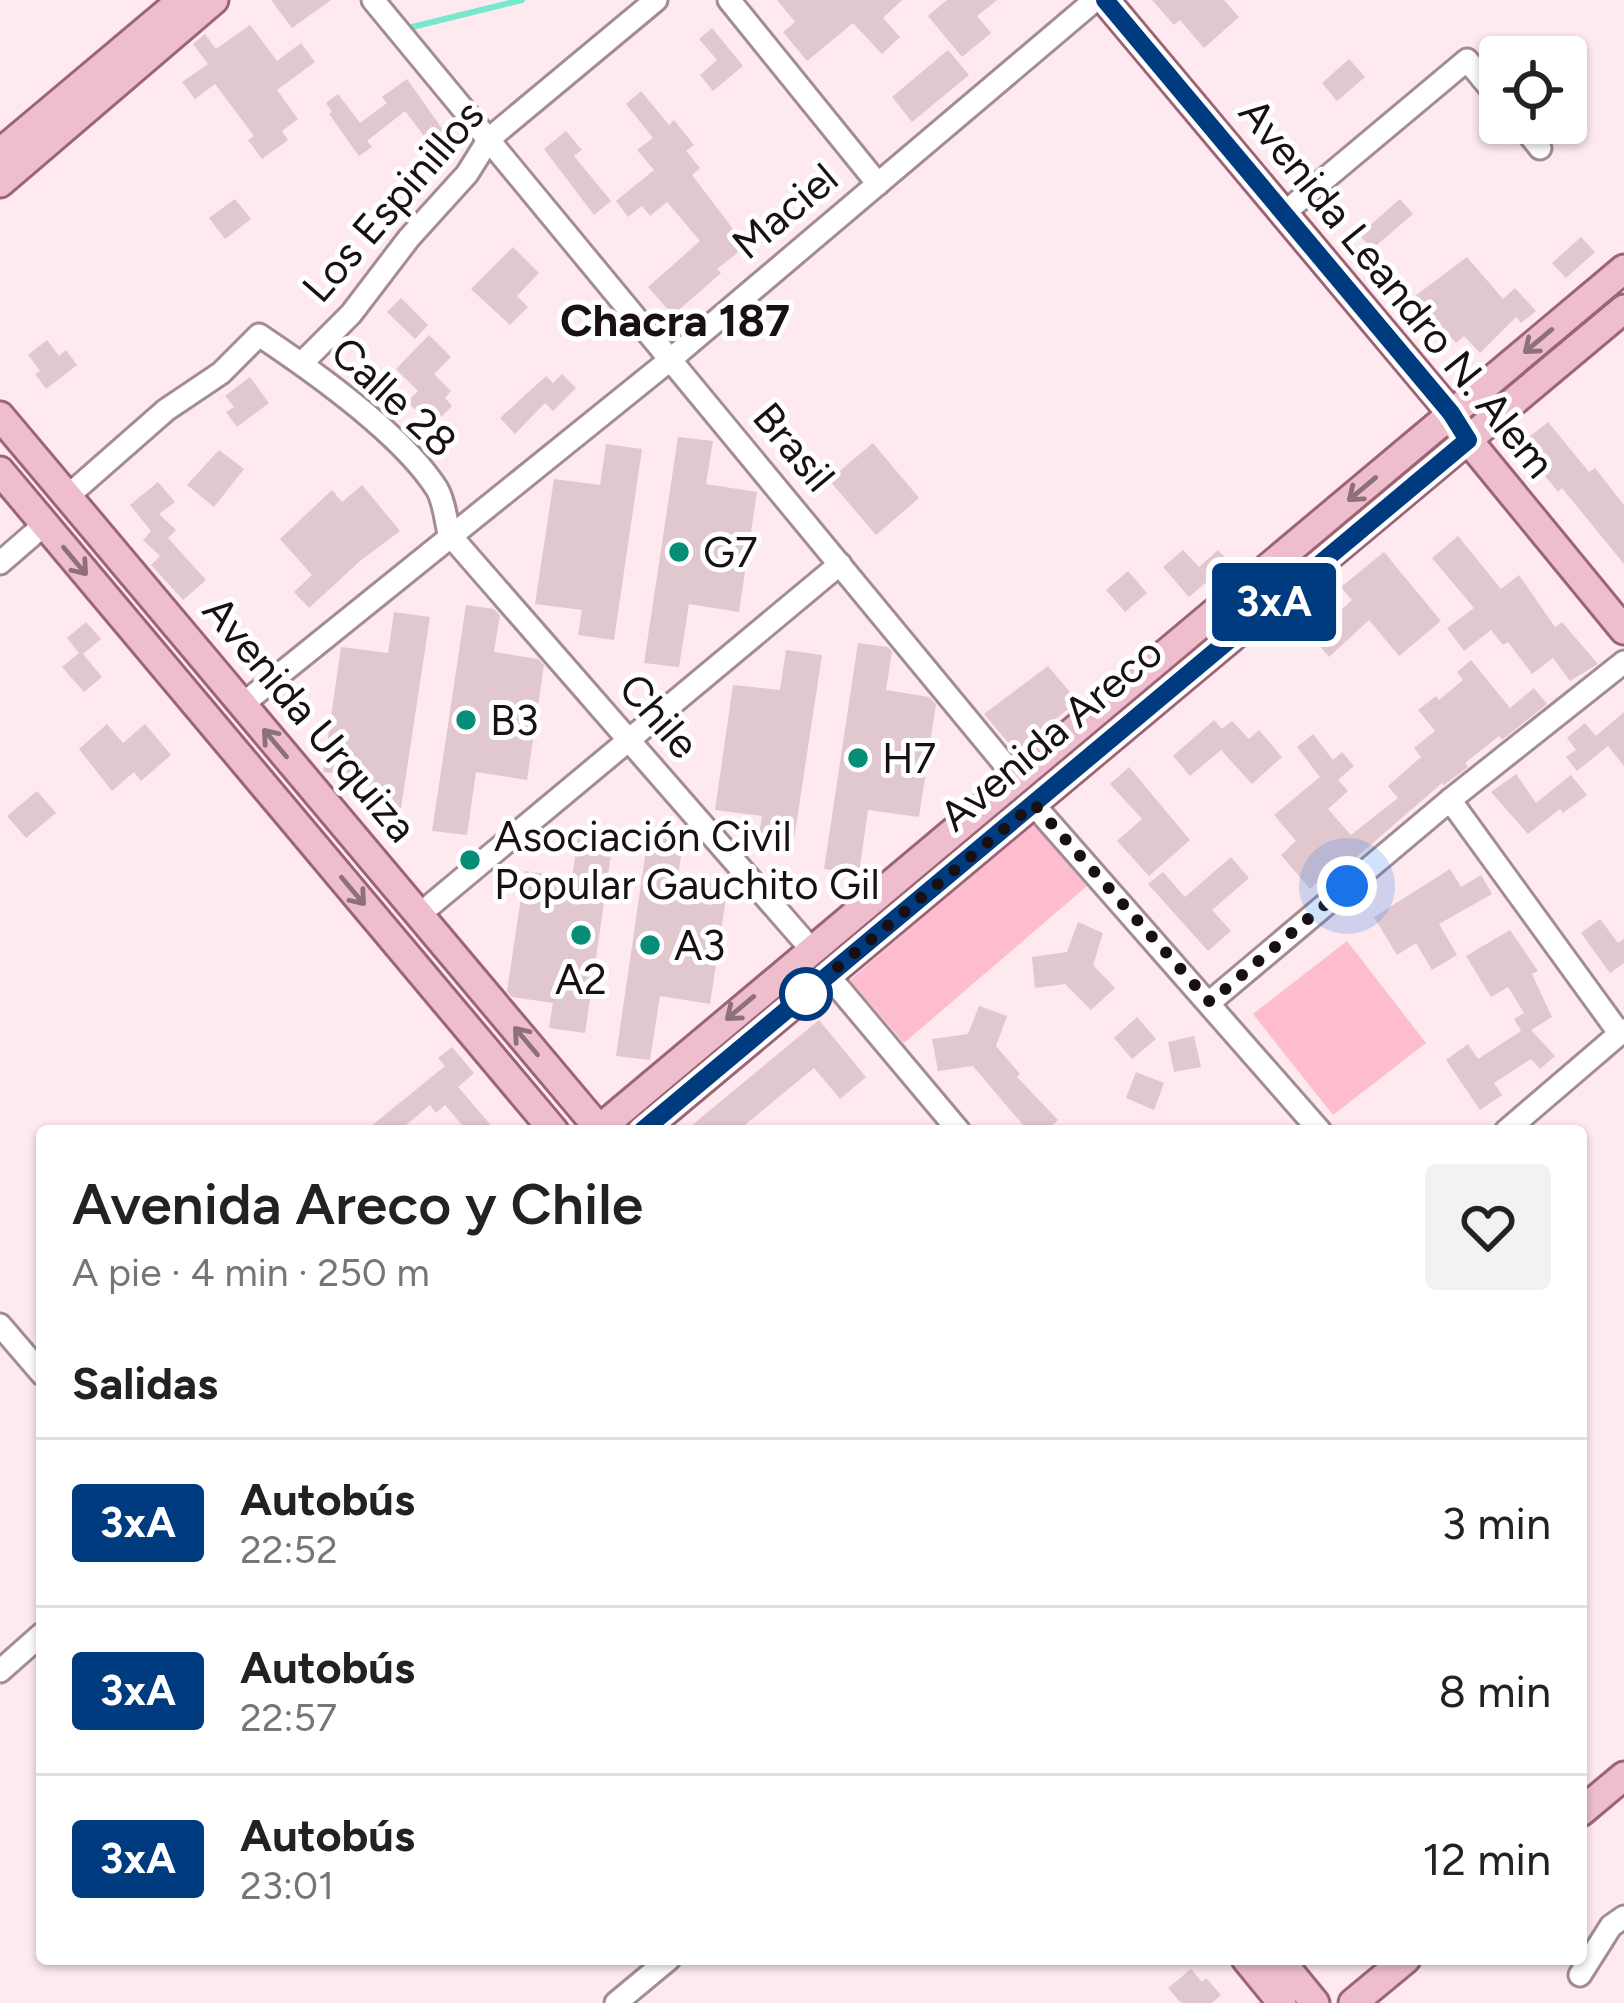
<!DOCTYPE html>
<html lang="es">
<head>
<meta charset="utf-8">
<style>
	:root { --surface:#fff; --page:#f2f2f2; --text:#222; --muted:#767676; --line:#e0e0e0 }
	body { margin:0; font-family:Figtree,sans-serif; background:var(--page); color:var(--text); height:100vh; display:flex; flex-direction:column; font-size:45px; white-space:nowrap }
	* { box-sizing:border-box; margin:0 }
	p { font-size:39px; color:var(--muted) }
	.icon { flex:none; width:66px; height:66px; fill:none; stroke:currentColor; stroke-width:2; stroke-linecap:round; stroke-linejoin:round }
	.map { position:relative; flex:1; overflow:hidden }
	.side { position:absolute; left:36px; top:1125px; width:1551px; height:840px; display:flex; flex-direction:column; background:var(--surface); border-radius:12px; box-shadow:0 3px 9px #0004 }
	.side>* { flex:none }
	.badge { padding:0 24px; border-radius:9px; font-size:42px; line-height:78px }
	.fabs { position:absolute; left:1479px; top:36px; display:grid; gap:24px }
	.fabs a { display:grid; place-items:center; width:108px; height:108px; border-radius:12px; background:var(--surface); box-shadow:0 3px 9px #0004; font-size:60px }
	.you { position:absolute; width:60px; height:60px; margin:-30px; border:9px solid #fff; border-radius:50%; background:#1a73e8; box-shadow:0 0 0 18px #1a73e833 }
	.map>.badge { position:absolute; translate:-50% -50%; box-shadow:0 0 0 6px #fff }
	h2 { padding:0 36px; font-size:45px; line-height:108px }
	.round { display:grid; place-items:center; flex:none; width:126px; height:126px; border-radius:12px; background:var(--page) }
	.head { display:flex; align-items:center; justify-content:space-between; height:204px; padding:0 36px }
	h1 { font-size:57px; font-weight:600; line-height:90px }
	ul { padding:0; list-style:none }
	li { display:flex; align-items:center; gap:36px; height:168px; padding:0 36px; border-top:3px solid var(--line) }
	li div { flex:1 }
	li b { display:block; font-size:45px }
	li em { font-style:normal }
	li .badge { min-width:132px; font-weight:700; text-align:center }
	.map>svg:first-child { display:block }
	.green { fill:#febccf }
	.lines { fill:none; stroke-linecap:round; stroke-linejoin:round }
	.stream { stroke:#74e9cc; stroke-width:6 }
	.building { fill:#e1c8ce }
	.minor-casing { stroke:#a38c92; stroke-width:27 }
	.major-casing { stroke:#9c6576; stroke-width:33 }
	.minor { stroke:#fff; stroke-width:21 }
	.major { stroke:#eebecd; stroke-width:27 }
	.oneway { stroke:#8e7079 }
	.line-casing { stroke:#fff; stroke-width:27 }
	.line { stroke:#003b80; stroke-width:18 }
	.walk { stroke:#181012; stroke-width:12; stroke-dasharray:0 21.6 }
	.poi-dot { fill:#068e76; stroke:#fff; stroke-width:4.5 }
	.stop-dot { fill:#fff; stroke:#003b80; stroke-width:6 }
	.labels { text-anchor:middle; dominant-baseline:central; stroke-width:10; stroke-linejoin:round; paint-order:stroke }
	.street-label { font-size:42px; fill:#181012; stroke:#fff }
	.poi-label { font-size:42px; fill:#181012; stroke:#fff; text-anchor:start }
	.neighbourhood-label { font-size:45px; font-weight:bold; fill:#181012; stroke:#fff }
</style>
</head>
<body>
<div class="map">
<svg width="1624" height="2003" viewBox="0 0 1624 2003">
	<rect width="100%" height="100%" fill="#fde9ee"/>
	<!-- green -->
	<g class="green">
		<polygon points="1033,823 1087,886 904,1043 850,980"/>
		<polygon points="1347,941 1426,1043 1333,1115 1253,1014"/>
	</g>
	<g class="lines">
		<!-- stream -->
		<polyline class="stream" points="412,27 522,0"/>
	</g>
	<!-- building -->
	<g class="building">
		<polygon points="271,0 331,0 292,28"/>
		<polygon points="777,0 902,0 883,18 900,37 882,54 853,23 807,61 783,32 795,22"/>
		<polygon points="947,0 997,0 977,16 991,33 962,57 928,16"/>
		<polygon points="1152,0 1224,0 1239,17 1204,48 1180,20 1174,25"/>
		<polygon points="250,25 277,61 301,43 315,62 277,90 298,119 282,131 288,140 262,159 248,140 254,136 215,84 195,99 182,82 208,64 193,44 205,34 216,49"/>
		<polygon points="712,28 743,66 713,91 700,75 717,60 699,39"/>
		<polygon points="948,50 969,75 912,122 892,97"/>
		<polygon points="1349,59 1365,77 1337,101 1322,83"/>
		<polygon points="407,79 448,137 433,148 405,111 367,141 372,147 359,156 329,114 332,112 326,103 338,94 360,123 387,103 382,97"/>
		<polygon points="641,91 669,125 674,120 694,145 686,151 700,168 692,175 746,246 717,269 721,273 673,315 648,287 700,241 667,202 650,216 642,206 628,217 616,201 654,170 637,150 653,138 626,104"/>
		<polygon points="566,131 582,150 574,156 611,201 594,215 544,149"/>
		<polygon points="235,199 251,219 225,239 209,218"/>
		<polygon points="1400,199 1413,214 1372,249 1359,235"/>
		<polygon points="1581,237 1595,252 1566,278 1552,263"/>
		<polygon points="513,247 539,273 517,296 528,307 510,325 471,289"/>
		<polygon points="1467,257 1503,299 1515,288 1536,311 1521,323 1516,317 1480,353 1464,336 1456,343 1415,296"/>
		<polygon points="401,298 428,325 415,339 387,312"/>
		<polygon points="429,335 451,357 434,374 451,391 445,398 452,406 439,419 431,410 424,418 407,402 418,391 396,369"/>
		<polygon points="47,340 59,356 66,350 77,365 46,389 35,374 40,371 28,355"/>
		<polygon points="562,374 576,388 553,411 545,403 515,434 500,418 546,376 553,383"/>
		<polygon points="250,377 269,403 237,427 226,412 234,407 225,396"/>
		<polygon points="1548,422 1589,472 1595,468 1624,505 1624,564 1562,488 1558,492 1527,454 1528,438"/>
		<polygon points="678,437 713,441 706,484 757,492 739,612 689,604 679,667 644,663"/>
		<polygon points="873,443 919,498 876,535 829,480"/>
		<polygon points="606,444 642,449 614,640 578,635 582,610 535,604 554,479 600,485"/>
		<polygon points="219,450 244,469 214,507 187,485"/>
		<polygon points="158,482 175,502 159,514 176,530 168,538 206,580 183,600 151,565 160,556 143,540 151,531 130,505"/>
		<polygon points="362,485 400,531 360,561 309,608 294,592 312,575 280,539 332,490 342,502"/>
		<polygon points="1458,536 1501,589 1519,575 1555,627 1562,622 1598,664 1570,681 1553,658 1532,674 1508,642 1503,645 1491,630 1464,651 1447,628 1474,608 1432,558"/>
		<polygon points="1183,550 1199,567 1218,550 1234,567 1220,579 1216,574 1189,597 1163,567"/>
		<polygon points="1384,552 1441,621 1399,656 1369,620 1329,657 1312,637 1352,600 1341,587"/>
		<polygon points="1128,571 1147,593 1125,612 1106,590"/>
		<polygon points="466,605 494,609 500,615 494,652 538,659 544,665 527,780 476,772 467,835 432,831"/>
		<polygon points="394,612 430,617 401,808 366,804 370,778 323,772 341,647 388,653"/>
		<polygon points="86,622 101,639 83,654 102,677 84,692 62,667 79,653 67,638"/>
		<polygon points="858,643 888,647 892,651 886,690 929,697 936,704 919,817 868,810 859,873 824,869"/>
		<polygon points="786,650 822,655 793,846 758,841 762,816 715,810 733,685 780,690"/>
		<polygon points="1471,660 1510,708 1534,688 1547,704 1502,740 1499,736 1465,763 1468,767 1444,785 1442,783 1352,861 1347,856 1310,889 1281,855 1296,841 1274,815 1320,777 1297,747 1313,734 1333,760 1342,752 1354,766 1338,780 1348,791 1328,809 1351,835 1398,798 1388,786 1421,757 1414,748 1435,731 1418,710 1436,696 1439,700 1463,680 1457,672"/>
		<polygon points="1048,666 1074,697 1065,705 1068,709 1016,752 984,714"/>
		<polygon points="1624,712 1624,766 1608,746 1577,771 1566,757 1576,750 1567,738 1585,723 1596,736"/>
		<polygon points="1214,720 1222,729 1232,721 1249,739 1259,730 1282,757 1252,784 1221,750 1190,776 1173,756"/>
		<polygon points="107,724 123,743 145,724 171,755 141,781 134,772 112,791 79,749"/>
		<polygon points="1129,767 1190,840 1149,876 1117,841 1142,819 1110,784"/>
		<polygon points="1516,774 1536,803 1571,775 1587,795 1563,813 1560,809 1528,834 1491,792"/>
		<polygon points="37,791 56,813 26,838 7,816"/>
		<polygon points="649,829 684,834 678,877 728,885 710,1004 660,996 650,1060 616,1056"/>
		<polygon points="578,837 613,841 585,1033 549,1028 553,1003 512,997 507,991 525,871 572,878"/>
		<polygon points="1231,857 1249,878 1212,910 1231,931 1208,951 1148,884 1163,872 1185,897"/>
		<polygon points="1450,869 1461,887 1481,875 1492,894 1439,924 1457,955 1432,970 1416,943 1397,955 1374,917"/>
		<polygon points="1600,919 1618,943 1624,939 1624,963 1610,973 1581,933"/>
		<polygon points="1078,922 1103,933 1093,965 1115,988 1091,1010 1065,984 1035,988 1032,957 1067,952"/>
		<polygon points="1510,930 1538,971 1532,974 1552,1017 1531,1030 1555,1056 1540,1069 1531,1059 1494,1083 1502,1095 1480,1110 1446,1060 1468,1044 1478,1059 1521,1031 1514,1019 1524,1013 1508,987 1491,997 1466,956"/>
		<polygon points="979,1006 1007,1016 996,1046 1020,1074 1017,1077 1058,1120 1046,1131 1028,1131 973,1066 938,1071 932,1039 968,1034"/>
		<polygon points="1137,1017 1156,1039 1132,1059 1114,1038"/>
		<polygon points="819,1020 866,1077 840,1099 814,1068 746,1124 752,1131 685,1131"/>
		<polygon points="1194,1036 1201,1067 1174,1072 1168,1042"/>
		<polygon points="452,1047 474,1073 458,1087 490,1124 482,1131 467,1131 445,1105 436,1113 430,1105 399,1131 365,1131 445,1066 438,1058"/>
		<polygon points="1136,1072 1164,1083 1154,1110 1126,1098"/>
		<polygon points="1191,1969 1202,1982 1206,1978 1221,1995 1212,2003 1181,2003 1168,1988"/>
	</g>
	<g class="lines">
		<defs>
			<g id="minor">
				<polyline points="373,0 1016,778"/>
				<polyline points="729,0 878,184"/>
				<polyline points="1520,123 1540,148"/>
				<polyline points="1283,214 1467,60 1500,100"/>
				<polyline points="302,363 351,314 409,238 467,174 489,139 656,0"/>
				<path d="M68,496L166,410L221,373L259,335C313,371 402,434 437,489C444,501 446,520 449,534L811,949"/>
				<polyline points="0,563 45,524"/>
				<polyline points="243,704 671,359 1095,0"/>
				<polyline points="1450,800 1620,1034"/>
				<polyline points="1033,804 1320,1131"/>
				<polyline points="420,914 840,564"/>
				<polyline points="828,975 959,1131"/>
				<polyline points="1210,1002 1450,800 1624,662"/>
				<polyline points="1506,1131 1624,1030"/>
				<polyline points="0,1325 42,1374"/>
				<polyline points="0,1671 42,1634"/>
				<polyline points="1580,1975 1611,1926 1624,1917"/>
				<polyline points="616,2003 669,1959"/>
			</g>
			<g id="major">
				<polyline points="1105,0 1451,413 1459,429 1624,630"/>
				<polyline points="0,153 182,0"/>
				<polyline points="0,183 214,0"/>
				<polyline points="0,416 601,1131"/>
				<polyline points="0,471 554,1131"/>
				<polyline points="597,1131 1624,269"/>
				<polyline points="642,1131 1624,309"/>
				<polyline points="1581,1812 1624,1776"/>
				<polyline points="1246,1959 1282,2003"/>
				<polyline points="1279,1959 1315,2003"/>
				<polyline points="1353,2003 1406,1959"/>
			</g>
		</defs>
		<!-- minor casing -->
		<use href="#minor" class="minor-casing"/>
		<!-- major casing -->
		<use href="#major" class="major-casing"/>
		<!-- minor -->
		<use href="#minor" class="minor"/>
		<!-- major -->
		<use href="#major" class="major"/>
	</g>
	<!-- one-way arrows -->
	<defs><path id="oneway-shaft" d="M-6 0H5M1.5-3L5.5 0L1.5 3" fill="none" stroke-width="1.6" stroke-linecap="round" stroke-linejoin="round" transform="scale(3)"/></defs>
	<g class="oneway">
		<use href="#oneway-shaft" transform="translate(1538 341) rotate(140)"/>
		<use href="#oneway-shaft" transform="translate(1362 489) rotate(140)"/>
		<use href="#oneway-shaft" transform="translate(75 561) rotate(50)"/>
		<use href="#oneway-shaft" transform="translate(275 743) rotate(-130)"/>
		<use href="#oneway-shaft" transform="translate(353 891) rotate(50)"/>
		<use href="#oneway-shaft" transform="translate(740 1008) rotate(140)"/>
		<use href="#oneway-shaft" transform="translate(526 1041) rotate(-130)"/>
	</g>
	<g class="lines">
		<defs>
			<polyline id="line" points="642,1131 1468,440 1451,413 1105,0"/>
		</defs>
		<!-- line casing -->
		<use href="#line" class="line-casing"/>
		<!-- line -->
		<use href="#line" class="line"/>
		<!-- walk -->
		<polyline class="walk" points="806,994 797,1001 1034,804 1210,1002 1347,886"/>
	</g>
	<!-- markers -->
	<g class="poi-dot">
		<circle cx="679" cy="552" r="12"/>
		<circle cx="466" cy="720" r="12"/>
		<circle cx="858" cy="758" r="12"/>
		<circle cx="470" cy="860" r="12"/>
		<circle cx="581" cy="935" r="12"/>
		<circle cx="650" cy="945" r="12"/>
	</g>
	<circle class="stop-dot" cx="806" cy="994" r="24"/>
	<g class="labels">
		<!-- street labels -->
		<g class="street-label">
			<text transform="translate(393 201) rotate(-49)">Los Espinillos</text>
			<text transform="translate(785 211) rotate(-40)">Maciel</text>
			<text transform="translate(1397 288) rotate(51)">Avenida Leandro N. Alem</text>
			<text transform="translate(394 397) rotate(43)">Calle 28</text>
			<text transform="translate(794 447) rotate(50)">Brasil</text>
			<text transform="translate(659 716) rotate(49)">Chile</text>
			<text transform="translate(310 719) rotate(50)">Avenida Urquiza</text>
			<text transform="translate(1051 734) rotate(-40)">Avenida Areco</text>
		</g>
		<!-- poi labels -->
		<g class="poi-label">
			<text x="703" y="552">G7</text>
			<text x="490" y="720">B3</text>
			<text x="882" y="758">H7</text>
			<text x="494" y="836">Asociación Civil<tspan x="494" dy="48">Popular Gauchito Gil</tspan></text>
			<text x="674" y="945">A3</text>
			<text x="581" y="979" text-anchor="middle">A2</text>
		</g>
		<!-- neighbourhood labels -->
		<g class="neighbourhood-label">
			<text x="675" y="320">Chacra 187</text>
		</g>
	</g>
</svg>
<div class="fabs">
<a><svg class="icon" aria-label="locate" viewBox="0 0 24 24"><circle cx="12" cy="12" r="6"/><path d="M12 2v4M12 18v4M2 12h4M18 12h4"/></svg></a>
</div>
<div class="you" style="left:1347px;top:886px"></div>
<b class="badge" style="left:1274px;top:602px;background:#003b80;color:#fff">3xA</b>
<section class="side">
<div class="head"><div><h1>Avenida Areco y Chile</h1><p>A pie · 4 min · 250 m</p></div><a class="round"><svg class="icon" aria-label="heart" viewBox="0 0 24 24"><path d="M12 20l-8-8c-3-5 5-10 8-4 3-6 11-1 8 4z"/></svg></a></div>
<h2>Salidas</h2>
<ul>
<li><span class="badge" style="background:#003b80;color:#fff">3xA</span><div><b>Autobús</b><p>22:52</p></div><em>3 min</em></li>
<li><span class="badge" style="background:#003b80;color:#fff">3xA</span><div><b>Autobús</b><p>22:57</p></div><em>8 min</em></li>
<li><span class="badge" style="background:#003b80;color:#fff">3xA</span><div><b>Autobús</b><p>23:01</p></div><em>12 min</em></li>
</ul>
</section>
</div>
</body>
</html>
